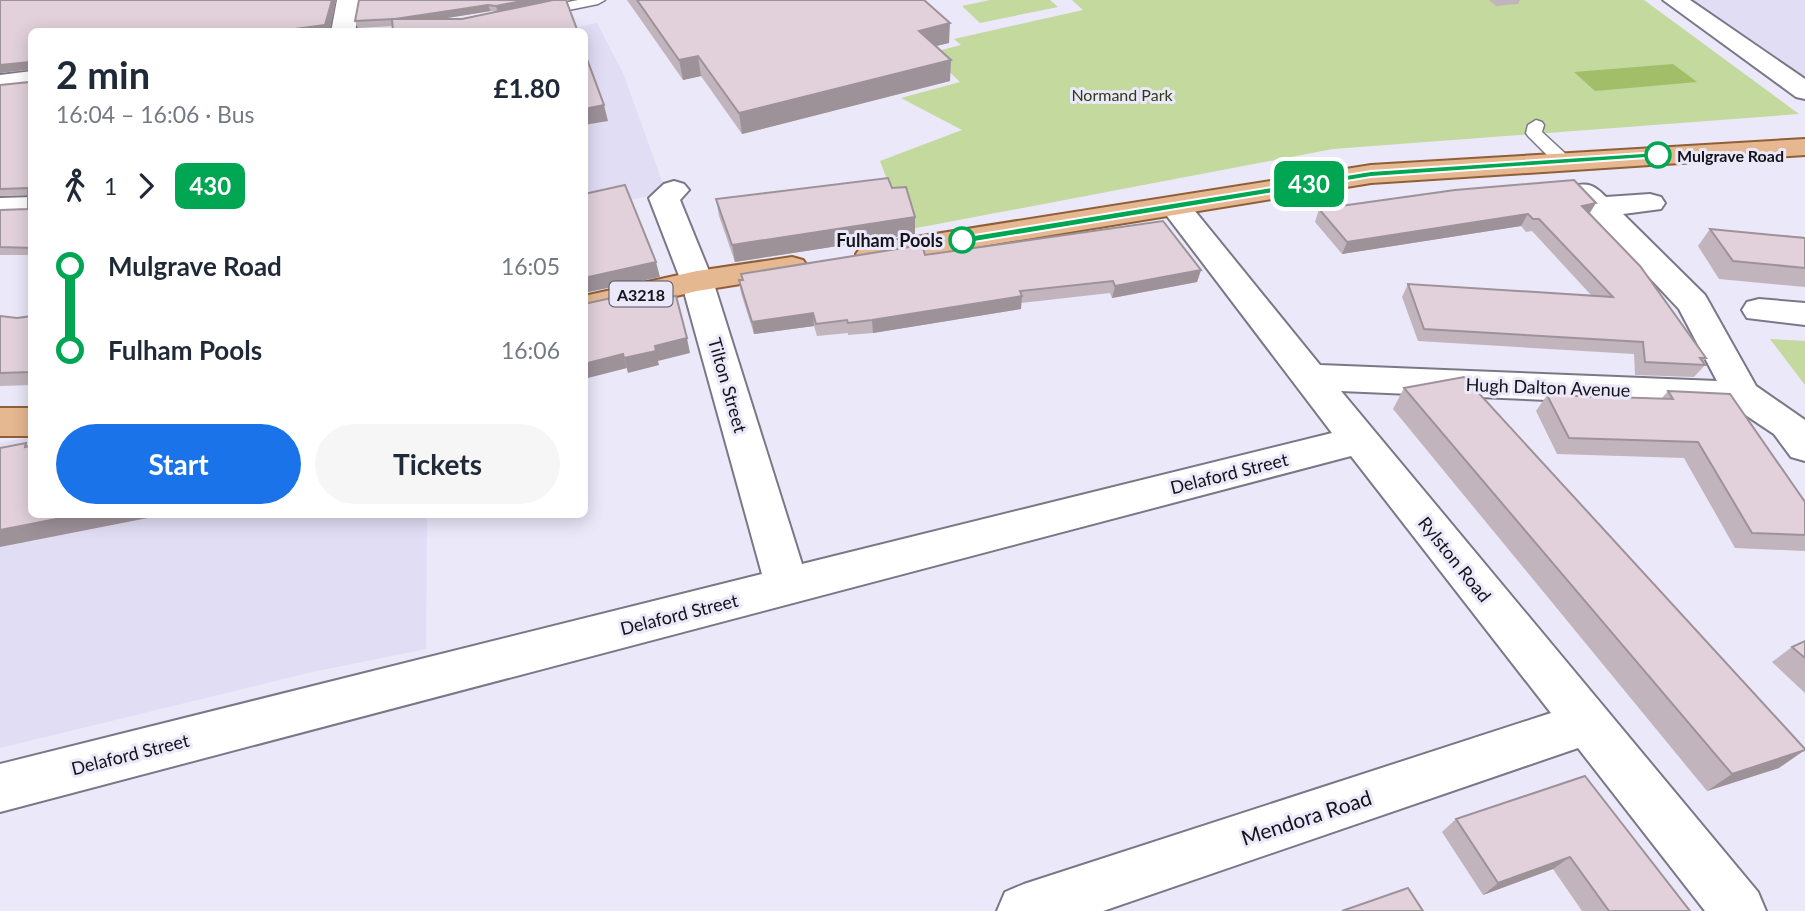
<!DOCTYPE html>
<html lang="en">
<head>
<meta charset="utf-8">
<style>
	:root { --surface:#fff; --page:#f6f6f7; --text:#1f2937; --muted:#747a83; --accent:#1a73e8 }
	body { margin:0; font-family:Lato,sans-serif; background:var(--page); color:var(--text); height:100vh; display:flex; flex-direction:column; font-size:26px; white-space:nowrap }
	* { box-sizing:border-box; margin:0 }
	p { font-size:23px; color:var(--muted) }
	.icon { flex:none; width:38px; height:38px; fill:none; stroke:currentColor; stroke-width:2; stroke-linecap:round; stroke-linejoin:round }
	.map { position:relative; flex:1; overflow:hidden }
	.details { position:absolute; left:28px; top:28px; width:560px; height:490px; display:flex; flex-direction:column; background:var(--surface); border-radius:10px; box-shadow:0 4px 18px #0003 }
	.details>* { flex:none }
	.badge { padding:0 14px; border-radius:10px; font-size:24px; line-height:46px }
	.map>.badge { position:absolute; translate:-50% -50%; box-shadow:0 0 0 4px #fff }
	.legs { display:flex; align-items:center; gap:10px; height:77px; padding:0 28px; font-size:23px }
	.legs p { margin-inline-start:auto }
	.summary { display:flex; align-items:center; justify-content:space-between; height:119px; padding:0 28px }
	h1 { font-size:38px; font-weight:700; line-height:52px }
	.cta { display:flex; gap:14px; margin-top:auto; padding:14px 28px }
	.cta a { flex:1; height:80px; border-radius:42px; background:var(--accent); color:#fff; font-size:28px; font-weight:700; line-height:80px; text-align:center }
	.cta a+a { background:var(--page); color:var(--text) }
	ul { padding:0 28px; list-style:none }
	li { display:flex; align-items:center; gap:24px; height:84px; font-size:26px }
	li i { display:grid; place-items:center; width:10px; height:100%; margin:0 9px; background:currentColor }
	li i::after { content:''; width:18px; height:18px; margin:-9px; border:5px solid; border-radius:50%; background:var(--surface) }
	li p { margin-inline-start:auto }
	li:first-child i { background:linear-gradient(#0000 50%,currentColor 0) }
	li:last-child i { background:linear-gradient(currentColor 50%,#0000 0) }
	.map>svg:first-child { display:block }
	.built { fill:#e0ddf5 }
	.green { fill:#c3d99d }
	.forest { fill:#a2be68 }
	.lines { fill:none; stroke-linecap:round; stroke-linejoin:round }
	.lane-casing { stroke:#7a7887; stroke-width:3 }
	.street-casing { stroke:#7a7887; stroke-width:4 }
	.primary-casing { stroke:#915f37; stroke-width:4 }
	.lane { fill:#fff; fill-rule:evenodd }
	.street { fill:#fff; fill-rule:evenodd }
	.primary { fill:#e5b891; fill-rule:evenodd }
	.wall { fill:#c2b4bc; fill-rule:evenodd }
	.shaded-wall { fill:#9e9299 }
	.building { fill:#e2d1db; stroke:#9e9299; stroke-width:2 }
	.line-1 { fill:#00a651; stroke:#fff; stroke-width:2 }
	.stop-1-dot { fill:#fff; stroke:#00a651; stroke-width:3.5 }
	.labels { text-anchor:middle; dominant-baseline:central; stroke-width:6; stroke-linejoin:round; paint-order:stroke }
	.far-park-label { font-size:16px; fill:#2f3a16; stroke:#eae8f9 }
	.far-stop-label { font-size:16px; font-weight:bold; fill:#141319; stroke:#eae8f9; text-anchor:start }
	.shield { fill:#eae8f9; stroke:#54535c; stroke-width:2 }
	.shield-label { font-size:16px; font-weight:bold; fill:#141319 }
	.stop-label { font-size:18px; font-weight:bold; fill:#141319; stroke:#eae8f9; text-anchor:end }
	.street-label { font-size:18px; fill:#141319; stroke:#eae8f9 }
	.near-street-label { font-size:21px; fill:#141319; stroke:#eae8f9 }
</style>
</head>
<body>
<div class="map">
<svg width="1805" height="911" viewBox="0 0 1805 911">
	<rect width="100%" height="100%" fill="#eae8f9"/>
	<!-- built -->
	<g class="built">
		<polygon points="1690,0 1805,0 1805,81"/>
		<polygon points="597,23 623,73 666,192 585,210 584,32 556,32"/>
		<polygon points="31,437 32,514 427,515 426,649 312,672 0,748 0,443"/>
	</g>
	<!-- green -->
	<g class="green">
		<polygon points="990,0 1050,0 1058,7 980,23 962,6"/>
		<polygon points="1072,0 1644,0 1799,114 1333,149 906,230 880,161 962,130 901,98 960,82 930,53 961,45 954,39 1083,10"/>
		<polygon points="1770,339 1805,341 1805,385"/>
	</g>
	<!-- forest -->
	<polygon class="forest" points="1673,64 1697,82 1595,91 1574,72"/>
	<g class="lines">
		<defs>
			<g id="lane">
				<polygon points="578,0 605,0 598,4 539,16 532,12 534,9"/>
				<polygon points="1536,120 1542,122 1544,125 1542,132 1569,157 1571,161 1569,165 1557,165 1528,136 1526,133 1528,125"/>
			</g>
			<g id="street">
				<polygon points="337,0 361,0 355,32 331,32"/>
				<polygon points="1663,0 1690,0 1805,79 1805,99 1796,97"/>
				<polygon points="32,71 32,87 0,91 0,75"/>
				<path d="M674,181L684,184L689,190L680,200L713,281L802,564L1332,433L1164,212L1160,206L1164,200L1175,197L1186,200L1320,365L1717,381L1679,309L1569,192L1573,186C1589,182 1595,186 1606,197L1650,194L1661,197L1665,203L1661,209L1623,214L1705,295L1756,386L1805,420V461L1791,457L1774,434L1735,408L1341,391L1758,892L1766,911H1705L1578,748L1103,911H997L1005,892L1024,884L1551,713L1351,456L0,812V764L762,574L681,281L649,198L664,184Z"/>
				<polygon points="32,197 32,215 0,216 0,198"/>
				<polygon points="1759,299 1805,303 1805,325 1747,318 1742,310 1747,302"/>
			</g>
			<g id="primary">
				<polygon points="1805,139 1805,155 1371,183 872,264 861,261 856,254 861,247 872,244 1371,165"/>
				<polygon points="792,257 803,260 808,267 803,274 697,291 584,318 584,296 697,271"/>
				<rect x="0" y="408" width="32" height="28"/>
			</g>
		</defs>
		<!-- lane casing -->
		<use href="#lane" class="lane-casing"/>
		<!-- street casing -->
		<use href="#street" class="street-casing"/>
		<!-- primary casing -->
		<use href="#primary" class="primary-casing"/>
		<!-- lane -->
		<use href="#lane" class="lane"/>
		<!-- street -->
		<use href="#street" class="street"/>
		<!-- primary -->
		<use href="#primary" class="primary"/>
	</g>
	<!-- wall -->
	<g class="wall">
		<polygon points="0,0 336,0 329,32 32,32 32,255 0,255 0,210 28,209 28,195 0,196 0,85 29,82 29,70 0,73"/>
		<path d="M359,0H566L578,32L393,26L358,28L355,21ZM491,11L495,12L462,19H439Z"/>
		<polygon points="627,0 924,0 949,43 936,46 950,81 742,134 701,76 683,80"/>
		<polygon points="1489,0 1520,0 1518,4 1496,6"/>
		<polygon points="892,188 915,234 735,262 719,216 716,199"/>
		<polygon points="1319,209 1590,213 1706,358 1703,362 1705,365 1694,377 1635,375 1634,354 1418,341 1402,297 1408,284 1591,295 1532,231 1526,232 1521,226 1342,254 1315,222"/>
		<polygon points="1710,229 1805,237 1805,287 1719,279 1698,246"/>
		<polygon points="925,255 1201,270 1197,282 1112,298 1110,293 1021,303 1021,309 873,333 848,335 848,333 817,336 814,326 754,334 741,293 739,280 742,280 741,274"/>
		<polygon points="0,316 17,318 32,316 32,385 0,386"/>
		<polygon points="1404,388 1779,768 1707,791 1393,409"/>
		<polygon points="1668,391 1805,502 1805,551 1735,548 1684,458 1557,454 1536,411 1547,395 1661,399"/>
		<polygon points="1805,641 1805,693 1772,662 1792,647"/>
		<polygon points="1585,776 1690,911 1582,911 1553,869 1483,895 1442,832 1456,819"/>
	</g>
	<!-- shaded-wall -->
	<g class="shaded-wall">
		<polygon points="332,0 336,0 329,32 272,32"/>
		<polygon points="527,0 563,0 498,13 496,6"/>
		<polygon points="488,5 491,11 398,26 395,19"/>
		<polygon points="950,23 949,43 919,50 919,31"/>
		<polygon points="698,56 701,76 683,80 679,60"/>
		<polygon points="951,60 950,81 742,134 739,113"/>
		<polygon points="29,62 32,69 0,73 0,65"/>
		<polygon points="604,105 608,121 584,125 584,109"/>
		<polygon points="1596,203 1588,216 1582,206"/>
		<polygon points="1528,214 1521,226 1342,254 1347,242"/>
		<polygon points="915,217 915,234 735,262 732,245"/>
		<polygon points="656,262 660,277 584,293 584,278"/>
		<polygon points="1201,270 1197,282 1112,298 1115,286"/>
		<polygon points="1022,296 1021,309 873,333 872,320"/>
		<polygon points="813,313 814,326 754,334 752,322"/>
		<polygon points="687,338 690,353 658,361 659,365 628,373 624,358 655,346"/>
		<polygon points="623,354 627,368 584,379 584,364"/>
		<polygon points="82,514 168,514 0,547 0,530"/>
		<polygon points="1805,750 1779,768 1707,791 1732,774"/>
		<polygon points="1570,857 1553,869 1483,895 1498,883"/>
	</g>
	<!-- building -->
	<g class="building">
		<polygon points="0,0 332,0 325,25 272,32 32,32 32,248 0,247 0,210 28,209 28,188 0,189 0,85 29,82 29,62 0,65"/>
		<polygon points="359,0 527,0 496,6 488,5 395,19 355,21"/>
		<polygon points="553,0 566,0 578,32 393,32 392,19 462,19"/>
		<polygon points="637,0 924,0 950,23 919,31 951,60 739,113 698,56 679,60"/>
		<polygon points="584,51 604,105 584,109"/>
		<polygon points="888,178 892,188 906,187 915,217 732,245 716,199"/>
		<polygon points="1574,180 1596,203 1582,206 1640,266 1706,358 1700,358 1705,365 1645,362 1643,342 1424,329 1408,284 1613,297 1539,219 1533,219 1528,214 1347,242 1319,209 1455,190"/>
		<polygon points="625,185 656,262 584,278 584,194"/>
		<polygon points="1163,221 1201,270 1115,286 1113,281 1020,291 1022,296 872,320 848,323 847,320 816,324 813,313 752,322 739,280 743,280 741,274 922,245 925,255"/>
		<polygon points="1710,229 1805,238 1805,268 1733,261"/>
		<polygon points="666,286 670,297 676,296 687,338 655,346 656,351 624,358 623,354 584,364 584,304"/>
		<polygon points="0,316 17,318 32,316 32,372 0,373"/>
		<polygon points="1464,377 1805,749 1805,750 1732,774 1404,388"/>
		<polygon points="1668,391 1730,394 1805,502 1805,535 1752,533 1698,442 1569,438 1547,395 1673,399"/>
		<polygon points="26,443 25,447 32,445 32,514 82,514 0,530 0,448"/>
		<polygon points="1805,641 1805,658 1792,647"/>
		<polygon points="1585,776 1690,911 1609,911 1570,857 1498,883 1456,819"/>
		<polygon points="1408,888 1423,911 1342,911"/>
	</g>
	<!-- line-1 -->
	<polygon class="line-1" points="1658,152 1663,155 1661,157 1371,177 962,244 957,240 962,237 1371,171"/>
	<!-- markers -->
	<g class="stop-1-dot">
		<circle cx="1658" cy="155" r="12"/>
		<circle cx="962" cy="240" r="12"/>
	</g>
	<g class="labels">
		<!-- far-park labels -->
		<g class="far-park-label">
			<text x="1122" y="94">Normand Park</text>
		</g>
		<!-- far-stop labels -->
		<g class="far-stop-label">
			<text x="1677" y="155">Mulgrave Road</text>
		</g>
		<!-- shield labels -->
		<rect class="shield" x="609.5" y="281.5" width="63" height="25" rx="5"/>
		<g class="shield-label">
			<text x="641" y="294">A3218</text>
		</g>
		<!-- stop labels -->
		<g class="stop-label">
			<text x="943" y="240">Fulham Pools</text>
		</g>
		<!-- street labels -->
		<g class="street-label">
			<text transform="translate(728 385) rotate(74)">Tilton Street</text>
			<text transform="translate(1548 387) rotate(2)">Hugh Dalton Avenue</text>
			<text transform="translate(1229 473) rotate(-14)">Delaford Street</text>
			<text transform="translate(1455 559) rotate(51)">Rylston Road</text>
			<text transform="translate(679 614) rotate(-14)">Delaford Street</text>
			<text transform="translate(130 754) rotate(-14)">Delaford Street</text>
		</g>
		<!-- near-street labels -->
		<g class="near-street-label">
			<text transform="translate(1306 817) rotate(-18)">Mendora Road</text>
		</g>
	</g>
</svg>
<b class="badge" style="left:1309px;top:184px;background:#00a651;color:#fff">430</b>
<section class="details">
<div class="summary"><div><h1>2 min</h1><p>16:04 – 16:06 · Bus</p></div><b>£1.80</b></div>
<div class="legs"><svg class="icon" aria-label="walk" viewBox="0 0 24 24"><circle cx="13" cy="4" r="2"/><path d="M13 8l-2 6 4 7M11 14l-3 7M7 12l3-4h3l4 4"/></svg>1<svg class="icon" aria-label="forward" viewBox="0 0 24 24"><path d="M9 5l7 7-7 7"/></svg><b class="badge" style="background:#00a651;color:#fff">430</b></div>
<ul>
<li><i style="color:#00a651"></i><b>Mulgrave Road</b><p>16:05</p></li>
<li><i style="color:#00a651"></i><b>Fulham Pools</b><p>16:06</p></li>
</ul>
<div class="cta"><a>Start</a><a>Tickets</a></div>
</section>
</div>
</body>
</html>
